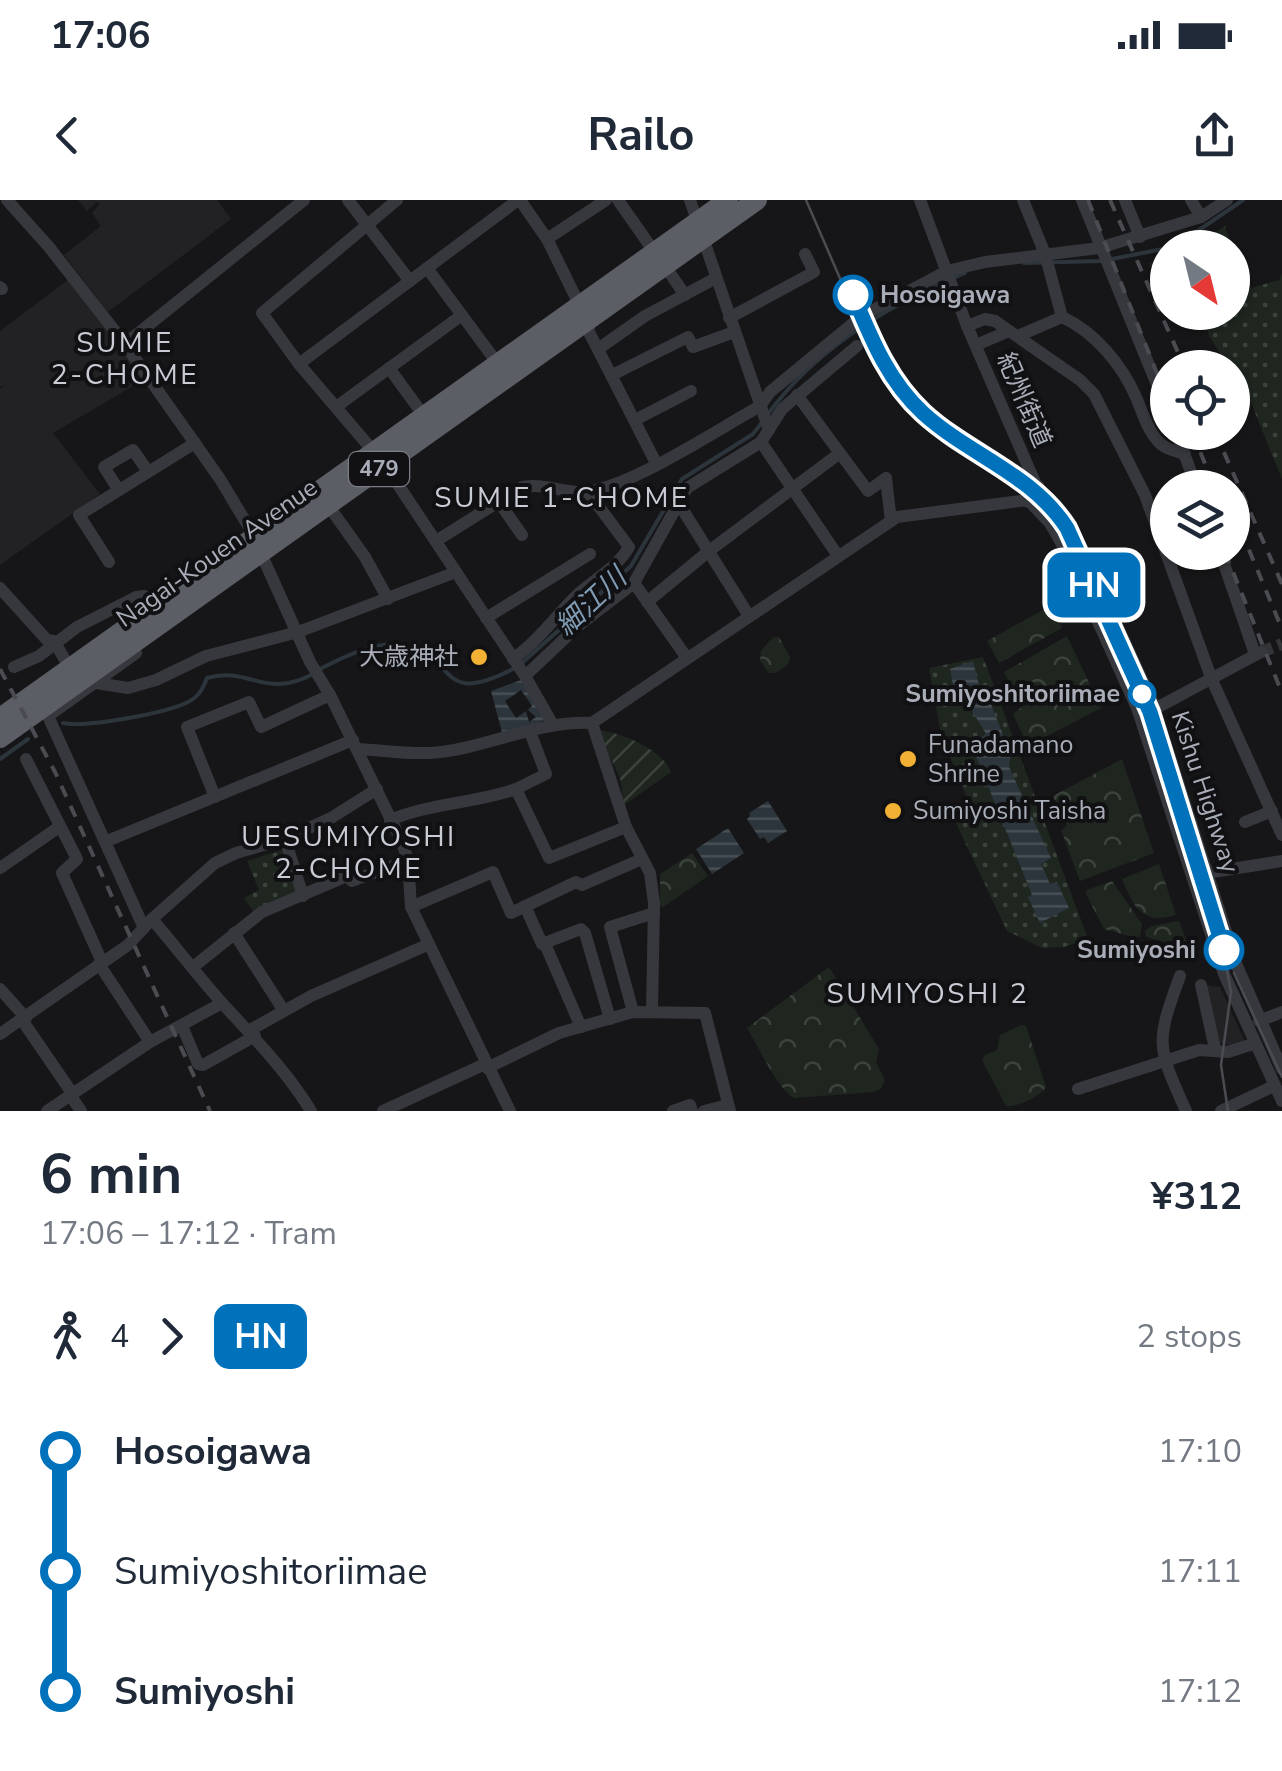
<!DOCTYPE html>
<html lang="en">
<head>
<meta charset="utf-8">
<style>
	:root { --surface:#fff; --page:#f6f6f7; --text:#1f2937; --muted:#747a83 }
	body { margin:0; font-family:"Nunito Sans","Noto Sans JP",sans-serif; background:var(--page); color:var(--text); height:100vh; display:flex; flex-direction:column; font-size:38px; white-space:nowrap }
	* { box-sizing:border-box; margin:0 }
	p { font-size:32px; color:var(--muted) }
	.icon { flex:none; width:55px; height:55px; fill:none; stroke:currentColor; stroke-width:2; stroke-linecap:round; stroke-linejoin:round }
	.map { position:relative; height:911px; overflow:hidden }
	.side { display:flex; flex-direction:column; background:var(--surface); flex:1 }
	.side>* { flex:none }
	.badge { padding:0 20px; border-radius:15px; font-size:35px; line-height:65px }
	.needle { width:65px; rotate:145deg }
	.tools { position:absolute; left:1150px; top:30px; display:grid; gap:20px }
	.tools a { display:grid; place-items:center; width:100px; height:100px; border-radius:50%; background:var(--surface); box-shadow:0 2px 8px #0004; font-size:50px }
	.map>.badge { position:absolute; translate:-50% -50%; box-shadow:0 0 0 5px #fff }
	.legs { display:flex; align-items:center; gap:15px; height:110px; padding:0 40px; font-size:32px }
	.legs p { margin-inline-start:auto }
	.overview { display:flex; align-items:center; justify-content:space-between; height:170px; padding:0 40px }
	h1 { font-size:55px; font-weight:700; line-height:75px }
	ul { padding:0 40px; list-style:none }
	li { display:flex; align-items:center; gap:35px; height:120px; font-size:38px }
	li i { display:grid; place-items:center; width:15px; height:100%; margin:0 12px; background:currentColor }
	li i::after { content:''; width:25px; height:25px; margin:-12px; border:8px solid; border-radius:50%; background:var(--surface) }
	li p { margin-inline-start:auto }
	li:first-child i { background:linear-gradient(#0000 50%,currentColor 0) }
	li:last-child i { background:linear-gradient(currentColor 50%,#0000 0) }
	.status { display:flex; justify-content:space-between; align-items:center; height:70px; padding:0 50px; background:var(--surface); direction:ltr }
	.status svg { height:28px; fill:currentColor }
	header { display:flex; justify-content:space-between; align-items:center; height:130px; padding:0 40px; background:var(--surface); font-size:45px; font-weight:700 }
	.map>svg:first-child { display:block }
	.built { fill:#222225 }
	.forest { fill:url(#forest-crowns) }
	.park { fill:url(#park-dots) }
	.garden { fill:url(#garden-furrows) }
	.water { fill:url(#water-rules); fill-rule:evenodd }
	.lines { fill:none; stroke-linecap:round; stroke-linejoin:round }
	.stream { stroke:#2c353c; stroke-width:4 }
	.minor-tunnel { stroke:#333438; stroke-width:12; stroke-dasharray:12 6; stroke-linecap:butt }
	.minor { stroke:#37383d; stroke-width:12 }
	.tertiary { stroke:#37383d; stroke-width:15 }
	.trunk { stroke:#5b5e65; stroke-width:20 }
	.tram { stroke:#4a4c52; stroke-width:2.5 }
	.rail { stroke:#4a4c52; stroke-width:4; stroke-dasharray:12 10; stroke-linecap:butt }
	.line-1-casing { stroke:#fff; stroke-width:22 }
	.line-1 { stroke:#0072bc; stroke-width:15 }
	.stop-1-dot { fill:#fff; stroke:#0072bc; stroke-width:5 }
	.poi-dot { fill:#f2b134; stroke:#111113; stroke-width:4 }
	.labels { text-anchor:middle; dominant-baseline:central; stroke-width:8; stroke-linejoin:round; paint-order:stroke }
	.shield { fill:#111113; stroke:#7b7e86; stroke-width:2.5 }
	.shield-label { font-size:22px; font-weight:bold; fill:#a8adb8 }
	.stop-label { font-size:25px; font-weight:bold; fill:#a8adb8; stroke:#111113; text-anchor:end }
	.street-label { font-size:25px; fill:#a8adb8; stroke:#111113 }
	.poi-label { font-size:25px; fill:#a8adb8; stroke:#111113; text-anchor:start }
	.neighbourhood-label { font-size:28px; letter-spacing:2.5px; fill:#c9ccd4; stroke:#111113 }
	.water-label { font-size:28px; font-style:italic; fill:#7f9bb3; stroke:#111113 }
</style>
</head>
<body>
<div class="status"><b>17:06</b><svg viewBox="0 0 49 12"><path d="M0 12V9h3v3zM5 12V6h3v6zM10 12V3h3v9zM15 12V0h3v12zM26 1h20v11H26zM47 4h2v5h-2z"/></svg></div>
<header><svg class="icon" aria-label="back" viewBox="0 0 24 24"><path d="M15 5l-7 7 7 7"/></svg>Railo<svg class="icon" aria-label="share" viewBox="0 0 24 24"><path d="M12 15V3M7 8l5-5 5 5M5 13v7h14v-7"/></svg></header>
<div class="map">
<svg width="1282" height="911" viewBox="0 0 1282 911">
	<defs>
		<pattern id="forest-crowns" width="20" height="18" patternUnits="userSpaceOnUse" patternTransform="scale(2.5)"><rect width="20" height="18" fill="#1e261f"/><path d="M2 6a3 3 0 1 1 6 0M12 15a3 3 0 1 1 6 0" fill="none" stroke="#3c433d"/></pattern>
		<pattern id="park-dots" width="8" height="8" patternUnits="userSpaceOnUse" patternTransform="scale(2.5)"><rect width="8" height="8" fill="#1e261f"/><path d="M2 2h.1M6 6h.1" fill="none" stroke="#3c433d" stroke-width="1.8" stroke-linecap="round"/></pattern>
		<pattern id="garden-furrows" width="10" height="10" patternUnits="userSpaceOnUse" patternTransform="scale(2.5)"><rect width="10" height="10" fill="#1e261f"/><path d="M-1 1l2-2M0 10L10 0M9 11l2-2" fill="none" stroke="#3c433d"/></pattern>
		<pattern id="water-rules" width="6" height="5" patternUnits="userSpaceOnUse" patternTransform="scale(2.5)"><rect width="6" height="5" fill="#2c353c"/><path d="M0 2.5h6" fill="none" stroke="#485056"/></pattern>
	</defs>
	<rect width="100%" height="100%" fill="#161618"/>
	<!-- built -->
	<g class="built">
		<polygon points="78,0 217,0 231,19 108,112 64,55 101,26 92,13 100,4 97,2 87,11"/>
		<polygon points="68,80 145,179 53,233 100,294 0,365 0,189 5,185 0,187 0,131"/>
		<polygon points="1205,785 1220,787 1245,842 1232,847 1218,842"/>
	</g>
	<!-- forest -->
	<g class="forest">
		<polygon points="1050,406 1062,428 999,463 987,441"/>
		<polygon points="1067,436 1101,508 1028,546 1013,514 1022,507 1004,472"/>
		<polygon points="773,437 779,437 790,457 788,464 776,473 769,473 760,461 761,451"/>
		<polygon points="1122,559 1154,653 1080,681 1061,630 1067,626 1053,596"/>
		<polygon points="692,653 708,676 663,707 660,706 660,674"/>
		<path d="M1159,664L1176,715C1142,725 1134,708 1122,679Z"/>
		<polygon points="1112,681 1142,724 1140,736 1137,738 1104,729 1086,694 1087,690"/>
		<polygon points="1179,721 1187,743 1179,746 1146,737 1145,731 1152,726"/>
		<path d="M829,767L879,849L876,862L885,880L880,889L873,892L795,898C778,891 758,845 747,828Z"/>
		<path d="M1021,825L1026,826L1046,887C1039,897 1018,907 1006,906L982,860L985,855L997,850L1000,835Z"/>
	</g>
	<!-- park -->
	<g class="park">
		<polygon points="1225,26 1247,89 1279,80 1282,73 1282,279 1249,198 1209,136 1204,113 1232,112 1232,48 1192,47"/>
		<polygon points="1167,58 1168,58 1167,104 1149,63"/>
		<polygon points="983,457 1088,739 1064,747 1042,748 1007,731 956,623 972,611 941,534 929,468"/>
		<polygon points="285,649 301,695 255,714 244,698 259,690 247,661"/>
	</g>
	<!-- garden -->
	<path class="garden" d="M600,530C624,534 662,549 671,572L624,605L620,578L598,532Z"/>
	<!-- water -->
	<g class="water">
		<polygon points="973,461 979,485 985,489 1011,555 1009,567 1051,658 1041,664 1050,684 1057,682 1069,708 1040,723 1028,697 1032,695 971,544 986,534 965,499 967,493 960,484 953,485 950,469"/>
		<path d="M521,480L545,520L503,536L491,491ZM521,490L532,506L528,510L536,517L529,522L526,511L516,518L505,501Z"/>
		<polygon points="768,601 787,631 768,643 764,637 760,639 747,619 750,616 749,613"/>
		<polygon points="728,628 744,653 712,674 696,649"/>
	</g>
	<g class="lines">
		<!-- stream -->
		<g class="stream">
			<polyline points="1168,48 1177,45 1243,0"/>
			<polyline points="1024,63 1102,61 1168,48"/>
			<path d="M768,214C817,147 890,104 965,73"/>
			<polyline points="523,462 631,366 682,279 753,234 763,221"/>
			<path d="M320,469C343,457 378,440 404,445C458,454 435,510 515,468"/>
			<path d="M63,523C85,528 167,513 188,502C199,497 203,488 207,478C249,466 265,500 313,474"/>
			<polyline points="0,559 28,539"/>
		</g>
		<!-- minor-tunnel -->
		<polyline class="minor-tunnel" points="1261,452 1282,444"/>
		<!-- minor -->
		<g class="minor">
			<polyline points="7,0 49,47 125,144 220,279 250,329 310,462 330,495 401,640 408,660 411,707 510,911"/>
			<polyline points="348,0 410,81"/>
			<polyline points="397,0 262,113 299,164 385,265 525,476 553,525"/>
			<polyline points="520,0 547,39 580,106"/>
			<polyline points="618,0 655,53"/>
			<polyline points="690,0 769,230"/>
			<polyline points="920,0 967,126 1037,287 1056,306 1076,337 1152,501 1237,766 1282,869"/>
			<polyline points="1023,0 1045,54 1062,117"/>
			<polyline points="1082,0 1168,212"/>
			<polyline points="1125,0 1140,37"/>
			<polyline points="1191,0 1201,17"/>
			<polyline points="547,39 606,0"/>
			<polyline points="665,66 685,95"/>
			<polyline points="427,68 498,164"/>
			<polyline points="0,87 2,89"/>
			<polyline points="729,118 814,72 805,54"/>
			<polyline points="588,121 589,132 656,263"/>
			<polyline points="967,126 985,119 995,121 1080,180 1094,194 1145,295 1212,480 1282,635"/>
			<path d="M1018,136L1062,117C1095,132 1122,165 1136,197C1142,211 1147,229 1157,240C1164,249 1175,251 1185,254"/>
			<polyline points="125,144 304,0"/>
			<polyline points="976,145 1009,131"/>
			<polyline points="598,149 645,116 716,78"/>
			<polyline points="299,164 518,0"/>
			<polyline points="389,168 424,216"/>
			<polyline points="612,175 688,137 693,147 734,132"/>
			<polyline points="797,195 868,291 886,278 891,321"/>
			<polyline points="336,207 462,115"/>
			<polyline points="635,220 691,191"/>
			<polyline points="1176,232 1197,288"/>
			<polyline points="761,242 838,356"/>
			<polyline points="118,289 104,267 133,250 147,270"/>
			<polyline points="499,302 522,335"/>
			<polyline points="328,305 365,357 388,399"/>
			<polyline points="681,307 749,416"/>
			<path d="M436,341L522,287C545,282 568,296 592,291C638,282 717,230 760,206L770,192L862,116L947,71L985,62L1099,48L1201,17L1227,0"/>
			<polyline points="1220,352 1255,454"/>
			<polyline points="109,362 79,315 195,243"/>
			<polyline points="634,383 687,458"/>
			<polyline points="0,388 47,440 54,441 65,460"/>
			<polyline points="647,402 709,351 840,253"/>
			<polyline points="486,418 590,354"/>
			<polyline points="136,453 48,516 144,728"/>
			<path d="M513,459C538,441 555,417 576,396C594,379 617,368 629,347L588,292"/>
			<polyline points="14,467 39,456 77,427 136,397 144,396 158,406"/>
			<polyline points="525,476 578,426 634,383 687,288 761,242 782,209 857,146"/>
			<polyline points="96,483 128,488 156,480 206,456 298,432 456,372"/>
			<polyline points="1149,512 1261,452"/>
			<polyline points="592,523 626,627 650,673 654,703 652,811"/>
			<path d="M357,549C381,550 405,554 429,553C484,550 536,520 592,523L897,317L1028,300L1050,323L1067,353L1137,508L1224,774L1282,901"/>
			<polyline points="26,559 77,659 62,673 102,762"/>
			<polyline points="516,589 546,574 530,532"/>
			<polyline points="215,597 187,527 249,502 261,527 330,495"/>
			<path d="M390,620C431,603 475,603 516,589L549,658L626,627"/>
			<polyline points="1245,622 1272,611"/>
			<polyline points="285,639 303,696"/>
			<polyline points="107,641 353,540"/>
			<polyline points="0,668 59,627"/>
			<polyline points="1206,673 1282,661"/>
			<polyline points="525,706 542,744 581,729 585,733 610,819"/>
			<polyline points="411,707 493,672 511,713 576,682 582,685 642,659"/>
			<polyline points="152,719 215,663 236,653 285,639 331,618 377,589"/>
			<polyline points="234,733 284,811"/>
			<polyline points="545,744 581,827"/>
			<polyline points="99,764 150,842"/>
			<polyline points="193,767 262,712 347,676 352,681 408,660"/>
			<path d="M1180,776C1155,844 1157,846 1186,911"/>
			<polyline points="1201,785 1215,849"/>
			<polyline points="0,789 26,818"/>
			<polyline points="633,812 610,727 654,713"/>
			<polyline points="22,820 72,893"/>
			<polyline points="1259,821 1282,812"/>
			<polyline points="182,826 198,864 203,865 255,836"/>
			<polyline points="250,830 311,796 427,745"/>
			<path d="M0,834L128,745L152,719C176,747 198,776 222,803C254,838 286,870 311,911"/>
			<polyline points="487,868 559,833 633,812 705,813 730,911"/>
			<polyline points="1078,889 1199,850 1228,852 1253,844"/>
			<polyline points="70,895 81,911"/>
			<polyline points="47,911 150,842 222,803"/>
			<polyline points="383,911 485,864"/>
			<polyline points="673,911 690,905 692,911"/>
			<polyline points="704,911 728,905"/>
			<polyline points="1221,911 1274,886"/>
		</g>
		<!-- tertiary -->
		<polyline class="tertiary" points="1028,300 1037,287"/>
		<!-- trunk -->
		<g class="trunk">
			<polyline points="0,518 728,0"/>
			<polyline points="0,538 757,0"/>
		</g>
		<!-- tram -->
		<g class="tram">
			<polyline points="806,0 865,136 891,186 930,227 1032,296 1055,320 1068,342 1151,528 1227,770 1231,792 1221,865 1228,911"/>
			<polyline points="1234,773 1282,877"/>
		</g>
		<!-- rail -->
		<g class="rail">
			<polyline points="1088,0 1168,201"/>
			<polyline points="1110,0 1185,168"/>
			<polyline points="1192,232 1215,288"/>
			<polyline points="1215,232 1282,384"/>
			<polyline points="1232,309 1282,429"/>
			<polyline points="1225,352 1282,493"/>
			<polyline points="0,469 55,572 210,911"/>
		</g>
	</g>
	<g class="lines">
		<defs>
			<path id="line-1" d="M853,95C871,138 888,181 923,213C969,255 1032,274 1067,328L1150,512L1224,750"/>
		</defs>
		<!-- line-1 casing -->
		<use href="#line-1" class="line-1-casing"/>
		<!-- line-1 -->
		<use href="#line-1" class="line-1"/>
	</g>
	<!-- markers -->
	<g class="stop-1-dot">
		<circle cx="853" cy="95" r="18"/>
		<circle cx="1142" cy="494" r="12"/>
		<circle cx="1224" cy="750" r="18"/>
	</g>
	<g class="poi-dot">
		<circle cx="479" cy="457" r="10"/>
		<circle cx="908" cy="559" r="10"/>
		<circle cx="893" cy="611" r="10"/>
	</g>
	<g class="labels">
		<!-- shield labels -->
		<rect class="shield" x="349" y="252" width="60" height="34" rx="8"/>
		<g class="shield-label">
			<text x="379" y="269">479</text>
		</g>
		<!-- stop labels -->
		<g class="stop-label">
			<text x="880" y="95" text-anchor="start">Hosoigawa</text>
			<text x="1120" y="494">Sumiyoshitoriimae</text>
			<text x="1196" y="750">Sumiyoshi</text>
		</g>
		<!-- street labels -->
		<g class="street-label">
			<text transform="translate(1024 200) rotate(67)">紀州街道</text>
			<text transform="translate(217 353) rotate(-35)">Nagai-Kouen Avenue</text>
			<text transform="translate(1205 592) rotate(72)">Kishu Highway</text>
		</g>
		<!-- poi labels -->
		<g class="poi-label">
			<text x="459" y="457" text-anchor="end">大歳神社</text>
			<text x="928" y="545">Funadamano<tspan x="928" dy="29">Shrine</tspan></text>
			<text x="913" y="611">Sumiyoshi Taisha</text>
		</g>
		<!-- neighbourhood labels -->
		<g class="neighbourhood-label">
			<text x="125" y="143">SUMIE<tspan x="125" dy="32">2-CHOME</tspan></text>
			<text x="562" y="298">SUMIE 1-CHOME</text>
			<text x="349" y="637">UESUMIYOSHI<tspan x="349" dy="32">2-CHOME</tspan></text>
			<text x="928" y="794">SUMIYOSHI 2</text>
		</g>
		<!-- water labels -->
		<g class="water-label">
			<text transform="translate(591 402) rotate(-43)">細江川</text>
		</g>
	</g>
</svg>
<div class="tools">
<a><svg class="needle" viewBox="-14 -14 28 28"><path d="M0-13l5 13h-10z" fill="#e53935"/><path d="M0 13l5-13h-10z" fill="#747a83"/></svg></a>
<a><svg class="icon" aria-label="locate" viewBox="0 0 24 24"><circle cx="12" cy="12" r="6"/><path d="M12 2v4M12 18v4M2 12h4M18 12h4"/></svg></a>
<a><svg class="icon" aria-label="layers" viewBox="0 0 24 24"><path d="M12 4l9 5-9 5-9-5zM3 14l9 5 9-5"/></svg></a>
</div>
<b class="badge" style="left:1094px;top:385px;background:#0072bc;color:#fff">HN</b>
</div>
<section class="side">
<div class="overview"><div><h1>6 min</h1><p>17:06 – 17:12 · Tram</p></div><b>¥312</b></div>
<div class="legs"><svg class="icon" aria-label="walk" viewBox="0 0 24 24"><circle cx="13" cy="4" r="2"/><path d="M13 8l-2 6 4 7M11 14l-3 7M7 12l3-4h3l4 4"/></svg>4<svg class="icon" aria-label="forward" viewBox="0 0 24 24"><path d="M9 5l7 7-7 7"/></svg><b class="badge" style="background:#0072bc;color:#fff">HN</b><p>2 stops</p></div>
<ul>
<li><i style="color:#0072bc"></i><b>Hosoigawa</b><p>17:10</p></li>
<li><i style="color:#0072bc"></i><span>Sumiyoshitoriimae</span><p>17:11</p></li>
<li><i style="color:#0072bc"></i><b>Sumiyoshi</b><p>17:12</p></li>
</ul>
</section>
</body>
</html>
